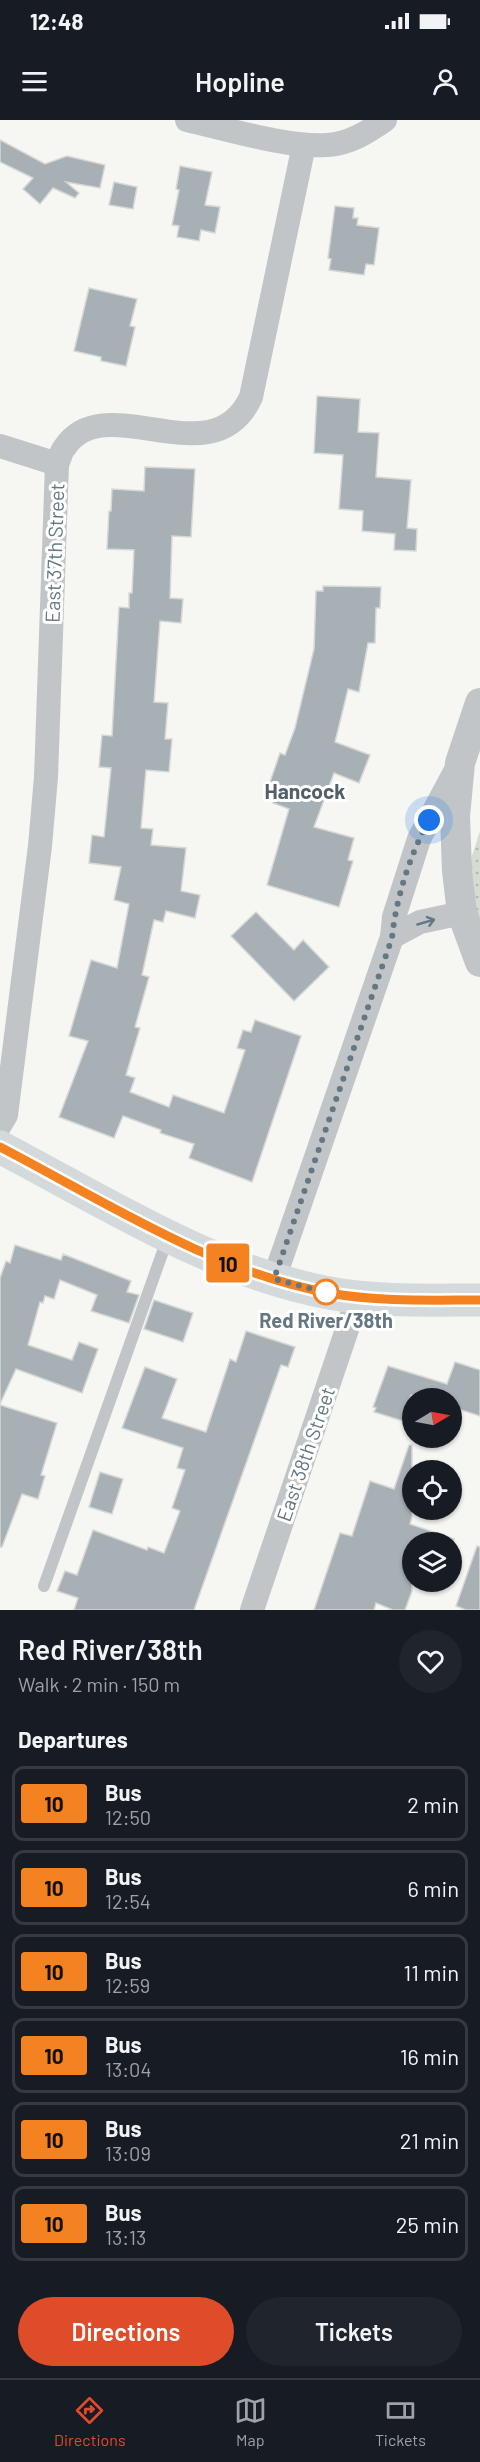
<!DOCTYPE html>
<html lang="en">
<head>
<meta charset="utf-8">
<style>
	:root { --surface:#171b24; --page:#20242c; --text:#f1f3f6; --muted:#9ea1a6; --line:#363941; --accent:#df4c29 }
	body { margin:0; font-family:Barlow,sans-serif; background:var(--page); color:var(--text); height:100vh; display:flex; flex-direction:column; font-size:22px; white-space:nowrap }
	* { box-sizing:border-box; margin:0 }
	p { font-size:20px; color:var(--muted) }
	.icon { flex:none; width:33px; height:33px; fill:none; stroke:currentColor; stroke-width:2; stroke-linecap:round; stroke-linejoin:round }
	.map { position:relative; height:1490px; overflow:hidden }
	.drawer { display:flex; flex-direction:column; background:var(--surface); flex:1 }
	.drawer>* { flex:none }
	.badge { padding:0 12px; border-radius:4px; font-size:21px; line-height:39px }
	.needle { width:39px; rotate:80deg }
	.buttons { position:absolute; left:402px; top:1268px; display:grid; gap:12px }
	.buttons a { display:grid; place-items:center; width:60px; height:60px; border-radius:50%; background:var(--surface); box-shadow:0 2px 4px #0004; font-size:30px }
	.you { position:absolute; width:30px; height:30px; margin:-15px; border:4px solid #fff; border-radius:50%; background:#1a73e8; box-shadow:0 0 0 9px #1a73e833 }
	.map>.badge { position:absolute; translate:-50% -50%; box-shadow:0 0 0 3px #fff }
	h2 { padding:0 18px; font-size:22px; line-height:54px }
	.round { display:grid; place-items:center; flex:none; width:63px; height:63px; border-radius:32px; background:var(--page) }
	.head { display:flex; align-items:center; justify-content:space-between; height:102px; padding:0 18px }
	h1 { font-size:28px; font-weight:600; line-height:45px }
	.cta { display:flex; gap:12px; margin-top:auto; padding:12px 18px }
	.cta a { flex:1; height:69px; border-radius:36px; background:var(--accent); color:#fff; font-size:24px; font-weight:600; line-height:69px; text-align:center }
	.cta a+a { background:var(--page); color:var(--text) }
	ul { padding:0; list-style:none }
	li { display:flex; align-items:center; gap:18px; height:75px; margin:0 12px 9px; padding:0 6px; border:3px solid var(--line); border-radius:12px }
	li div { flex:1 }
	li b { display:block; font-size:22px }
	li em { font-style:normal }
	li .badge { min-width:66px; font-weight:700; text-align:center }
	.status { display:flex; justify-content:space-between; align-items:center; height:42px; padding:0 30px; background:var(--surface); direction:ltr }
	.status svg { height:16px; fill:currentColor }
	header { display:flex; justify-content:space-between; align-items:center; height:78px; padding:0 18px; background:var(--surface); font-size:27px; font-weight:600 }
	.tab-bar { display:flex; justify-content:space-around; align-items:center; height:84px; border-top:2px solid var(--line); background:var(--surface); font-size:16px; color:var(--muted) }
	.tab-bar a { display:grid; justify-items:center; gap:3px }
	.tab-bar .on { color:var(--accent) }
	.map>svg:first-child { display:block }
	.grass { fill:url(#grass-dots) }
	.building { fill:#a7b0b5; stroke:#d7d7d5; stroke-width:1.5 }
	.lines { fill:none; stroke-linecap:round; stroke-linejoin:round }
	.service { stroke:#c1c5c8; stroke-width:12 }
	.minor { stroke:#c1c5c8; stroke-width:24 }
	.tertiary { stroke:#c1c5c8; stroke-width:30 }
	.secondary { stroke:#d4d9dc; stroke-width:33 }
	.oneway { stroke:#657783 }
	.line-casing { stroke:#fff; stroke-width:14 }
	.line { stroke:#f58220; stroke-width:9 }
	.walk { stroke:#657783; stroke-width:6; stroke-dasharray:0 10.8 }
	.stop-dot { fill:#fff; stroke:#f58220; stroke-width:3 }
	.labels { text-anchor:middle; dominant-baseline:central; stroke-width:6; stroke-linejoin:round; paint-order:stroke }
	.street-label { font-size:20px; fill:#657783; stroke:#fff }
	.stop-label { font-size:20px; font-weight:bold; fill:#657783; stroke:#fff }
	.neighbourhood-label { font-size:21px; font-weight:bold; fill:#535f68; stroke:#fff }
</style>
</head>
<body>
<div class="status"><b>12:48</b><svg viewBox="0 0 49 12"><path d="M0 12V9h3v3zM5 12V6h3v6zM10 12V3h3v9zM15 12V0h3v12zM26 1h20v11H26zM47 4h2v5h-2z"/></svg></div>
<header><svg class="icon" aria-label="menu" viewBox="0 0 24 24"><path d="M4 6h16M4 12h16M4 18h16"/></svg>Hopline<svg class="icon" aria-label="person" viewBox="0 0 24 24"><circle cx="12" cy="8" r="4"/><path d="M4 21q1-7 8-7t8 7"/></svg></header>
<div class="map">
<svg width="480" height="1490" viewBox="0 0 480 1490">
	<defs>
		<pattern id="grass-dots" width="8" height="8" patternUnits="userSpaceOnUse" patternTransform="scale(1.5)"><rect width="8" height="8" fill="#d7dcd3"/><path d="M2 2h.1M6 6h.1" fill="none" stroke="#b2b7b1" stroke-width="1.8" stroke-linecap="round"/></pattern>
	</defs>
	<rect width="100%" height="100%" fill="#f6f6f2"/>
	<!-- grass -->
	<polygon class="grass" points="480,711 480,821 460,774"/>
	<!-- building -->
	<g class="building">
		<polygon points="0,20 45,44 67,36 105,45 100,68 66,62 79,73 75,78 53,68 40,84 23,69 33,58 0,42"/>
		<polygon points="180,46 212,52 205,85 220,87 215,113 201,110 199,121 177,117 179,106 172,105 179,70 176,69"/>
		<polygon points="114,62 137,67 133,89 109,85"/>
		<polygon points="335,86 354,88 353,98 358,98 357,105 379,108 374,145 366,144 364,155 329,150 331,139 328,138"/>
		<polygon points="89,168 137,179 130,206 135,207 126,246 101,241 101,237 74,231"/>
		<polygon points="317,276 360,279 358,312 379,313 376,357 411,360 407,408 417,409 416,431 394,430 395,414 362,411 363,391 339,389 343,335 314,333"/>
		<polygon points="145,347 195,349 191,417 172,416 170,478 183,479 181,503 160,501 154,582 168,583 165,619 172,619 169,652 146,650 141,708 153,709 151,725 186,728 181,771 200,775 195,798 166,791 163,802 154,800 142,855 149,857 135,907 140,908 126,955 135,958 130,972 169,987 173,975 224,993 245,930 237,928 243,910 251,912 255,900 301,916 252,1062 189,1038 194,1024 160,1013 161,1010 123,996 114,1018 59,997 88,921 69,916 91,840 117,848 129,784 114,780 121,747 89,743 92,715 104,717 111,648 99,647 102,615 112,616 119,487 129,488 129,473 132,473 134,430 107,429 109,391 111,391 112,369 144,371"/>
		<polygon points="323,466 381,467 380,488 376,488 375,523 368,523 359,572 348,569 335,622 370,635 359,663 334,653 314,707 354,718 348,740 353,741 339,787 267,765 289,689 273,683 279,669 269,665 280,633 285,635 295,608 314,529 316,471 323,471"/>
		<polygon points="256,792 294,830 303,820 329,847 294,881 231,816"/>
		<polygon points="15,1125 61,1140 63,1134 131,1161 127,1172 139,1175 129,1203 91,1191 97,1175 60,1160 54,1179 45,1176 43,1183 40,1182 28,1225 72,1240 79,1222 98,1229 82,1273 16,1249 0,1284 0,1158 6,1141 10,1143"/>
		<polygon points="154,1180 193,1193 183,1222 144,1209"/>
		<polygon points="246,1211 295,1227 288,1247 281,1245 194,1490 74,1490 78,1478 57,1471 65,1451 77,1455 93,1410 147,1430 148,1427 164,1433 180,1391 172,1388 185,1350 177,1348 183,1328 122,1308 145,1247 177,1259 162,1298 206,1312 230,1239 236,1242"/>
		<polygon points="455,1242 480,1250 480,1296 452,1287 452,1278 421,1278 411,1275 403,1301 374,1292 376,1288 373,1287 388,1246 447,1264"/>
		<polygon points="0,1285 57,1303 41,1355 45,1356 38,1379 22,1374 2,1427 0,1427"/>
		<polygon points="409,1325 412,1325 412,1397 410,1404 454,1419 453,1422 412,1422 412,1471 405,1490 393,1490 376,1483 374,1490 314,1490 340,1413 352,1416 370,1361 394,1369"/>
		<polygon points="100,1352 123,1359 112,1394 89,1387"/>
		<polygon points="477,1426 480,1427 480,1490 466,1490 456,1486"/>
	</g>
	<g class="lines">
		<!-- service -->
		<polyline class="service" points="44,1466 168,1117"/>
		<!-- minor -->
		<g class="minor">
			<path d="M187,0C227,9 289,28 327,25C349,24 368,12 385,0"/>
			<polyline points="0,326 57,344"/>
			<polyline points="392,817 420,802 462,793"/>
			<path d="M0,1005L6,995L40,726L46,657L57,344C60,338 61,331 65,327C106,266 213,360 251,277L304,25"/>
			<polyline points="274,1159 392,817 394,797 419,719 457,648"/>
			<polyline points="252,1490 358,1177"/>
		</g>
		<!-- tertiary -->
		<polyline class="tertiary" points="480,583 460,643 455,696 457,751 462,793 480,842"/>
		<!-- secondary -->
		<path class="secondary" d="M0,1027C105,1082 212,1151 329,1173C378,1182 430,1180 480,1180"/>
	</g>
	<!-- one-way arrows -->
	<defs><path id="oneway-shaft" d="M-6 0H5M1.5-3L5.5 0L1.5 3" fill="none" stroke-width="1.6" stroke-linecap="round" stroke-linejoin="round" transform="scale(1.5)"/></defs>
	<use class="oneway" href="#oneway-shaft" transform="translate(426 802) rotate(-16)"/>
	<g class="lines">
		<defs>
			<path id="line" d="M0,1027C104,1081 213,1152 329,1173C379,1182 430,1180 480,1180"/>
		</defs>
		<!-- line casing -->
		<use href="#line" class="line-casing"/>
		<!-- line -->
		<use href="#line" class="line"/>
		<!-- walk -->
		<path class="walk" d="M326,1172L328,1173L274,1159L392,818C396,778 410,735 429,700"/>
	</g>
	<!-- markers -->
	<circle class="stop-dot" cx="326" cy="1172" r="12"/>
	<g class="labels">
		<!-- street labels -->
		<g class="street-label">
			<text transform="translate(54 433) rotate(-88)">East 37th Street</text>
			<text transform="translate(305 1334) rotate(-71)">East 38th Street</text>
		</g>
		<!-- stop labels -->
		<g class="stop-label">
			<text x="326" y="1200">Red River/38th</text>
		</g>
		<!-- neighbourhood labels -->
		<g class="neighbourhood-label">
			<text x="305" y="670">Hancock</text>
		</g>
	</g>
</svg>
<div class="buttons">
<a><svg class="needle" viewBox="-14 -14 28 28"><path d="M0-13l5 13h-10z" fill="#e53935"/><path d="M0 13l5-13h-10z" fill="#9ea1a6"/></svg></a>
<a><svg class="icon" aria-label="locate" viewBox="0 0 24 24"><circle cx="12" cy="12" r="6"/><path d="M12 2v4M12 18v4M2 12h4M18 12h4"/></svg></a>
<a><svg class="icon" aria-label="layers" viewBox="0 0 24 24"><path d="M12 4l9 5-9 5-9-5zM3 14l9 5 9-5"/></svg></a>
</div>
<div class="you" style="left:429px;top:700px"></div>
<b class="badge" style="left:228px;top:1143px;background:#f58220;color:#111">10</b>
</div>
<section class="drawer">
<div class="head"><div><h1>Red River/38th</h1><p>Walk · 2 min · 150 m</p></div><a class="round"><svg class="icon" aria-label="heart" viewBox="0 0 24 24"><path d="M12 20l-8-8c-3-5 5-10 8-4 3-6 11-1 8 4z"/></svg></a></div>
<h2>Departures</h2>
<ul>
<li><span class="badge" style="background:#f58220;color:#111">10</span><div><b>Bus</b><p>12:50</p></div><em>2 min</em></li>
<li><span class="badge" style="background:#f58220;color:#111">10</span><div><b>Bus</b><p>12:54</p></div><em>6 min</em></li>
<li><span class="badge" style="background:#f58220;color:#111">10</span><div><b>Bus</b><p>12:59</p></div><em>11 min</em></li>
<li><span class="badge" style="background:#f58220;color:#111">10</span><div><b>Bus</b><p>13:04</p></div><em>16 min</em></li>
<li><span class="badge" style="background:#f58220;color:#111">10</span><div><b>Bus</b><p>13:09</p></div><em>21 min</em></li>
<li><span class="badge" style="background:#f58220;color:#111">10</span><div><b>Bus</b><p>13:13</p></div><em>25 min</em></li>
</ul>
<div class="cta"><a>Directions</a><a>Tickets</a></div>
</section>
<nav class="tab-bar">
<a class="on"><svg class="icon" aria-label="directions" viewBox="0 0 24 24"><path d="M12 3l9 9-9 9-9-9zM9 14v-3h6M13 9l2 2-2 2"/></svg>Directions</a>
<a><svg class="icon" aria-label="map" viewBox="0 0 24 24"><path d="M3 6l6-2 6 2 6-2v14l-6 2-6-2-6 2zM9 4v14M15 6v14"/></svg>Map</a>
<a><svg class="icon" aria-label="tickets" viewBox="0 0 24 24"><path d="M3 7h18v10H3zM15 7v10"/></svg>Tickets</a>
</nav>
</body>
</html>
